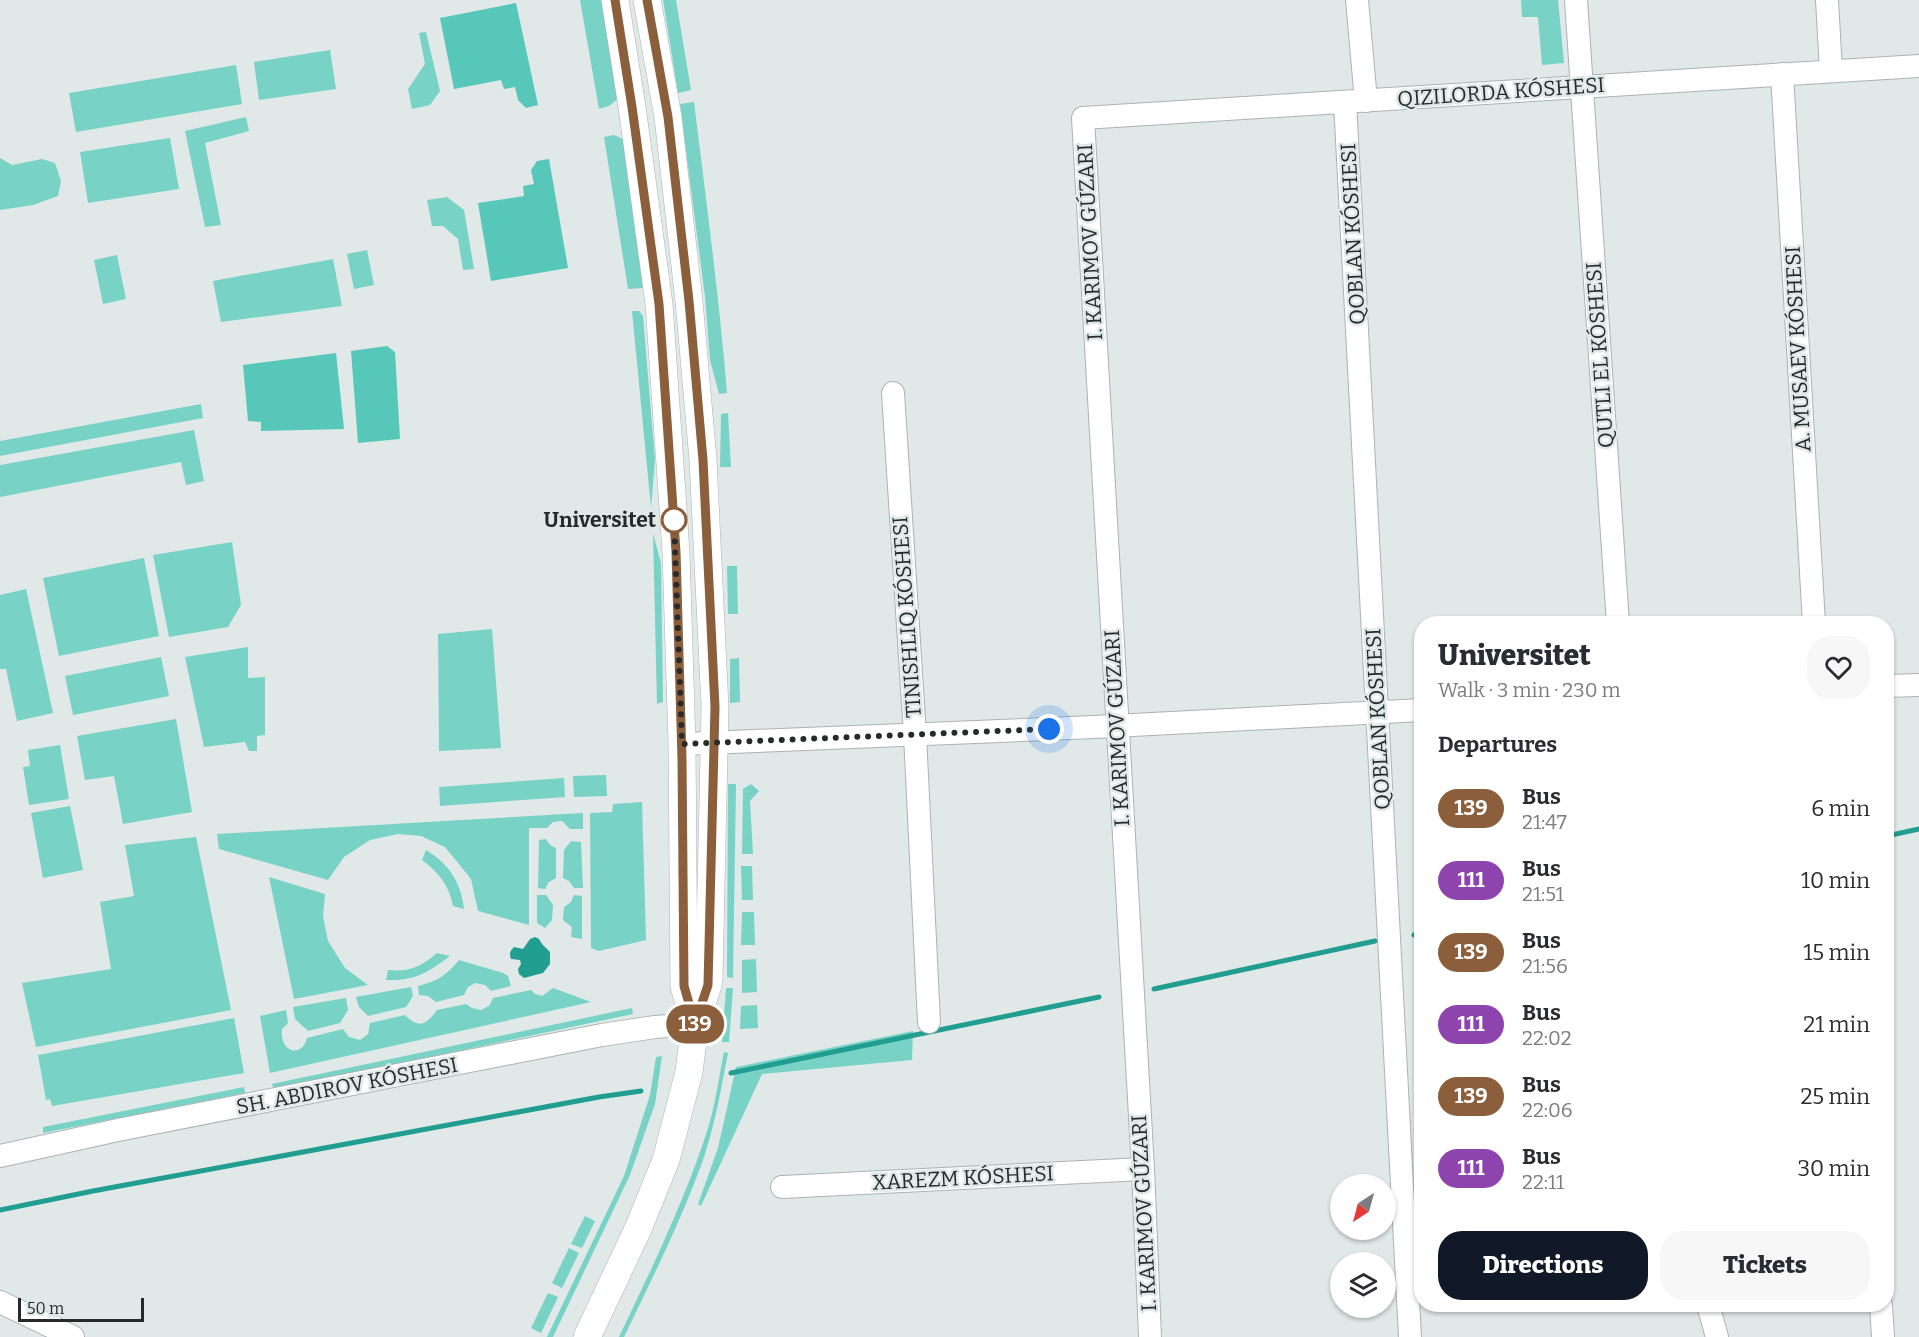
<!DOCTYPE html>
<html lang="en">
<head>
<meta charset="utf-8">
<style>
	:root { --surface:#fff; --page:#f7f7f7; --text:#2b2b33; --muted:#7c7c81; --accent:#111827 }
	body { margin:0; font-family:Bitter,serif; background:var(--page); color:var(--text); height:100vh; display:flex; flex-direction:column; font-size:22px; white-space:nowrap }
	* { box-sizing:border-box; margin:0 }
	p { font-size:20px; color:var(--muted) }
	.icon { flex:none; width:33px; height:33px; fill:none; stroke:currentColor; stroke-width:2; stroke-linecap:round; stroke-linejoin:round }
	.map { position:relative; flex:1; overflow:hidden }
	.details { position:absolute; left:1414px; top:616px; width:480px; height:696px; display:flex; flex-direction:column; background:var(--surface); border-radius:24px; box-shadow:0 2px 4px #0004 }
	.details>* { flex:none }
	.badge { padding:0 12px; border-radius:20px; font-size:21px; line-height:39px }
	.needle { width:39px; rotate:216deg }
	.fabs { position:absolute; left:1330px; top:1174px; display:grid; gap:12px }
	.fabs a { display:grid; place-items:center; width:66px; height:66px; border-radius:50%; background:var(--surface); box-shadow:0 2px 4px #0004; font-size:30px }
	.scale { position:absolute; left:18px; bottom:15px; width:126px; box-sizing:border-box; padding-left:6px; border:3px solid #272a2a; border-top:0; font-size:16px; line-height:21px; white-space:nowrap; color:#272a2a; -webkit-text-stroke:4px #e0e9e8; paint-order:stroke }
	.you { position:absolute; width:30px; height:30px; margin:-15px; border:4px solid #fff; border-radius:50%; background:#1a73e8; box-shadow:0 0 0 9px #1a73e833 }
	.map>.badge { position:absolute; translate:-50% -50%; box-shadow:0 0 0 3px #fff }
	h2 { padding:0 24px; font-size:22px; line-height:54px }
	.round { display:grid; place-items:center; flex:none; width:63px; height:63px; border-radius:24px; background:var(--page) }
	.overview { display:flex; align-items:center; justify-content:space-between; height:102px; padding:0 24px }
	h1 { font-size:28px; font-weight:800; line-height:45px }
	.cta { display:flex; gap:12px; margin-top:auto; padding:12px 24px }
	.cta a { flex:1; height:69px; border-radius:24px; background:var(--accent); color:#fff; font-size:24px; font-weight:800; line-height:69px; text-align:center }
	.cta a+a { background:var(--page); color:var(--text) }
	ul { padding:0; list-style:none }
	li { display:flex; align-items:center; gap:18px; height:72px; padding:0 24px }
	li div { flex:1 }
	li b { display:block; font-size:22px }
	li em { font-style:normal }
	li .badge { min-width:66px; font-weight:700; text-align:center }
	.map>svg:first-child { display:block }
	.green { fill:#78d2c6 }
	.forest { fill:#56c7b9 }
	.water { fill:#229e91 }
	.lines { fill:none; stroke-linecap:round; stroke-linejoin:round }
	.stream { stroke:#229e91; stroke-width:5 }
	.minor-casing { stroke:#abb3b2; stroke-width:24 }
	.major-casing { stroke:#abb3b2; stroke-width:28 }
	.minor { stroke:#fff; stroke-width:22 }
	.major { stroke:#fff; stroke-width:27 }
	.line-casing { stroke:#fff; stroke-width:14 }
	.line { stroke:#8b5e3c; stroke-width:9 }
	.walk { stroke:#272a2a; stroke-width:6; stroke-dasharray:0 10.8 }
	.stop-dot { fill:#fff; stroke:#8b5e3c; stroke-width:3 }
	.labels { text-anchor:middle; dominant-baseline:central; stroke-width:5; stroke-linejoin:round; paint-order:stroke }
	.street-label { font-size:21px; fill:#272a2a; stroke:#e0e9e8 }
	.stop-label { font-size:21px; font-weight:bold; fill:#272a2a; stroke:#e0e9e8; text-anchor:end }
</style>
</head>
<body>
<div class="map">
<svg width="1919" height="1337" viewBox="0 0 1919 1337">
	<rect width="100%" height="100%" fill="#e0e9e8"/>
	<!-- green -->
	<g class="green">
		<polygon points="580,0 603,0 621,96 609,106 599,109"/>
		<polygon points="663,0 676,0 691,90 678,93"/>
		<polygon points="1521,0 1558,0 1564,63 1542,65 1538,17 1522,17"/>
		<polygon points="426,32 440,91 430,105 412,109 408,89 425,64 419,33"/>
		<polygon points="330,50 336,89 259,100 254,62"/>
		<polygon points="236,65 242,104 76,132 69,93"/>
		<path d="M694,102C706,199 719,296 727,393L719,394L710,360L705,297L680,104Z"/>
		<polygon points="246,117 249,131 205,143 221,225 205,227 185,131"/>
		<polygon points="614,135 627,141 643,288 628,289 604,137"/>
		<polygon points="170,138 179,189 88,203 80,152"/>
		<polygon points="0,158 12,165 42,159 55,163 61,181 58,196 33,205 0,210"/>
		<polygon points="447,197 464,210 474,269 463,270 458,239 443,226 432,226 427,200"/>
		<polygon points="367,250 374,285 354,289 347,254"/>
		<polygon points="117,255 126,299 103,304 94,260"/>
		<polygon points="333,259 342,306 221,322 213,281"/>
		<polygon points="632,311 639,311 643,316 655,460 651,508"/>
		<polygon points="201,404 203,418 0,456 0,441"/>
		<polygon points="728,413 731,467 720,467 721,414"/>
		<polygon points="194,430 204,481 186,485 181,462 0,497 0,465"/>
		<polygon points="653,533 661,563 663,702 657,704"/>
		<polygon points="232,542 241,605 228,627 169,637 153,555"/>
		<polygon points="144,558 159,636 59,656 43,578"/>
		<polygon points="727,566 737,566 738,614 728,614"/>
		<polygon points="26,589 53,713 17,721 6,669 0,669 0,595"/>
		<polygon points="492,629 501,748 439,751 438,634"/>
		<polygon points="248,647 248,678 265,677 265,735 257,736 257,751 249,751 245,742 204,747 185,657"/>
		<polygon points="161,657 169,696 73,715 65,676"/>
		<polygon points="739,658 740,702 730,703 730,659"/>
		<polygon points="176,719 192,812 123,824 114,776 85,780 77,736"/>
		<polygon points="60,745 69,799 29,805 23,767 30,766 28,750"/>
		<polygon points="606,775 607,796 574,797 573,776"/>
		<polygon points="564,778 565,797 440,806 439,787"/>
		<polygon points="728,784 736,784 733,978 727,977"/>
		<polygon points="751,784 759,791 750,801 753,854 742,854 743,789"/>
		<polygon points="642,802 646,940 599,951 591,948 590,813 612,812 613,804"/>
		<polygon points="70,806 83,870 43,878 31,813"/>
		<polygon points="583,813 583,829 570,829 562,821 553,822 547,828 529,828 529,925 478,911 471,879 445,847 421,836 398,834 370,840 344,857 328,880 219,849 217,834"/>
		<polygon points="196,837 231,1010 36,1047 22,983 111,969 100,902 134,896 125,845"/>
		<polygon points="546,839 550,845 556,848 556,878 549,882 545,889 538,888 539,840"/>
		<polygon points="571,841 581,842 583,888 574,888 569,881 563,878 564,850"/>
		<path d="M426,850C449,864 461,882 464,909L453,906C449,885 439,873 422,860Z"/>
		<polygon points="741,866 752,866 753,900 742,900"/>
		<polygon points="269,877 325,894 323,916 328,941 345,968 368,985 294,999"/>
		<polygon points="537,895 546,895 553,905 552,920 545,928 537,923"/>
		<polygon points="574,895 582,896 582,939 571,937 572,927 563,920 564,907 571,902"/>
		<polygon points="742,912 754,912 755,945 741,945"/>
		<path d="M437,953L450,956C427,973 415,981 386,980L388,970C409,972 421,967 437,953Z"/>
		<polygon points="756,959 757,992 742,993 742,960"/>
		<path d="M459,960L503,973L508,976L511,986L491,991L485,985L475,983L468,987L464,995L436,1002L428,996L419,995L418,986C436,982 447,975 459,960Z"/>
		<polygon points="411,987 413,996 406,1007 368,1016 359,1007 356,997"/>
		<path d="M553,988L591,1002L270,1073L260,1016L286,1010L288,1023L282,1029C279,1052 302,1059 307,1038L343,1029L349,1037L360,1040L368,1034L370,1023L405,1015C419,1029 426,1025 437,1010L466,1004L472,1008L481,1010L489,1006L493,998L531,990L535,994L542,996Z"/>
		<polygon points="726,988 733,988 729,1042 722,1042"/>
		<polygon points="346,998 348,1010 340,1023 308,1031 295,1019 293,1007"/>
		<polygon points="757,1005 758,1028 740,1029 741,1006"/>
		<polygon points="632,1008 633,1014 274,1090 272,1084"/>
		<polygon points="234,1018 244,1073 52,1106 50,1099 46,1100 38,1055"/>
		<polygon points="913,1031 912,1060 762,1074 701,1206 698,1204 718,1148 736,1067"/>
		<path d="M724,1052L728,1053C721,1089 715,1125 703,1160C681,1221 652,1279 624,1337H619C652,1268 686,1198 709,1125C716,1101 719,1076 724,1052Z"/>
		<polygon points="662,1056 655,1104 630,1175 553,1337 547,1337 624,1176 650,1095 656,1057"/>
		<polygon points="244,1087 245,1093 43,1133 43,1127"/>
		<polygon points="585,1216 595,1221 582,1248 571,1244"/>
		<polygon points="569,1248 579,1253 562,1288 552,1283"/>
		<polygon points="548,1293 558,1297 541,1333 531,1328"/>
	</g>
	<!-- forest -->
	<g class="forest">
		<polygon points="516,3 538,105 526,108 518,100 515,87 504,89 501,80 454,89 440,18"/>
		<polygon points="549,159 568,268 491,281 478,203 524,196 523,186 534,184 531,170 537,161"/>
		<polygon points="387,346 395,352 400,439 358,443 351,351"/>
		<polygon points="336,353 344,429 261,431 261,422 248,421 243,365"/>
	</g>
	<!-- water -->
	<path class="water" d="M535,937L539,939L542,944L550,952V964L543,973L524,978L519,974L518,969L521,964L520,960L511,959C509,953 510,951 514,947L523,949L530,939Z"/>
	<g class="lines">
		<!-- stream -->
		<g class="stream">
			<polyline points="1887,836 1919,829"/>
			<polyline points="1414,935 1422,933"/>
			<polyline points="1154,989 1375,941"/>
			<polyline points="731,1073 1099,997"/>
			<polyline points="0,1210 93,1191 599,1097 641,1091"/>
		</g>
		<defs>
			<g id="minor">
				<polyline points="1357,0 1366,101"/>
				<polyline points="1576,0 1618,624"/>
				<polyline points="1827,0 1831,71"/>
				<polyline points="1782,74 1814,624"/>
				<polyline points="1345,102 1410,1337"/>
				<polyline points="893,393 915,735 929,1022"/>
				<polyline points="1887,686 1919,685"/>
				<polyline points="682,744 1094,727 1422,710"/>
				<polyline points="0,1156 118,1130 602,1035 655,1027 695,1024"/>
				<polyline points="782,1187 1143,1169"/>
				<polyline points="0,1302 73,1337"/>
				<polyline points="1708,1305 1717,1337"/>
				<polyline points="1881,1305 1883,1337"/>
				<polyline points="1150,1337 1143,1169 1083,118 1919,66"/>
			</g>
			<g id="major">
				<polyline points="615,0 632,107 659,304 676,552 682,744 684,986 695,1024"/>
				<polyline points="587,1337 638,1229 666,1160 689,1072 695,1024 708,985 709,978 715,707 703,460 689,301 668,117 647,0"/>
			</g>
		</defs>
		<!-- minor casing -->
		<use href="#minor" class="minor-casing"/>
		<!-- major casing -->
		<use href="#major" class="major-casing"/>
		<!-- minor -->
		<use href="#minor" class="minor"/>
		<!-- major -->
		<use href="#major" class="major"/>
	</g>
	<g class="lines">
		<defs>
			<polyline id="line" points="615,0 632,107 659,304 676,552 682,759 684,986 695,1024 708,985 715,707 703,460 689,301 668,117 647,0"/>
		</defs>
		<!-- line casing -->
		<use href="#line" class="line-casing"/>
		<!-- line -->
		<use href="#line" class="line"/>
		<!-- walk -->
		<polyline class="walk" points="674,520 682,744 1049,729"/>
	</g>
	<!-- markers -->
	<circle class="stop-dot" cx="674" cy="520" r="12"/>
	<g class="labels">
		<!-- street labels -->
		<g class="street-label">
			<text transform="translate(1501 92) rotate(-4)">QIZILORDA KÓSHESI</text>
			<text transform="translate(1353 234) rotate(-93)">QOBLAN KÓSHESI</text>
			<text transform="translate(1090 242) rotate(-93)">I. KARIMOV GÚZARI</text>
			<text transform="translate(1798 349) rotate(-93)">A. MUSAEV KÓSHESI</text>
			<text transform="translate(1600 355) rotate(-94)">QUTLI EL KÓSHESI</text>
			<text transform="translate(907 617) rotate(-94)">TINISHLIQ KÓSHESI</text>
			<text transform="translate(1378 719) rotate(-93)">QOBLAN KÓSHESI</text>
			<text transform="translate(1117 728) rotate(-93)">I. KARIMOV GÚZARI</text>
			<text transform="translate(347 1086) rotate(-11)">SH. ABDIROV KÓSHESI</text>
			<text transform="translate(963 1178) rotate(-3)">XAREZM KÓSHESI</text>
			<text transform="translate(1144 1213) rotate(-93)">I. KARIMOV GÚZARI</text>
		</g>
		<!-- stop labels -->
		<g class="stop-label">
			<text x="656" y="520">Universitet</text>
		</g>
	</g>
</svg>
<div class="fabs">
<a><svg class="needle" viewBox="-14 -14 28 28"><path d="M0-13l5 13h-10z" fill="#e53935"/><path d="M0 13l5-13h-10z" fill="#7c7c81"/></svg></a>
<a><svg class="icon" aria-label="layers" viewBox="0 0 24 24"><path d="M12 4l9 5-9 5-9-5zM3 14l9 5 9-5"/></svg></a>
</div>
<div class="scale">50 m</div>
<div class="you" style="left:1049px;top:729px"></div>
<b class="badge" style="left:695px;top:1024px;background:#8b5e3c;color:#fff">139</b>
<section class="details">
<div class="overview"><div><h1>Universitet</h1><p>Walk · 3 min · 230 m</p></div><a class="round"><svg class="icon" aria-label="heart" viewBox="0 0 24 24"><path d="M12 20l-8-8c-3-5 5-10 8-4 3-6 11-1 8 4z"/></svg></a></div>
<h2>Departures</h2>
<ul>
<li><span class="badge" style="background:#8b5e3c;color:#fff">139</span><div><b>Bus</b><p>21:47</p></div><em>6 min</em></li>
<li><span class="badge" style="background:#8e44ad;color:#fff">111</span><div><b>Bus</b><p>21:51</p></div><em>10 min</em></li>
<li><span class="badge" style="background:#8b5e3c;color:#fff">139</span><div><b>Bus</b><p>21:56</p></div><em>15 min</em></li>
<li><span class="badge" style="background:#8e44ad;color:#fff">111</span><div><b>Bus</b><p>22:02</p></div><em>21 min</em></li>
<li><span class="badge" style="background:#8b5e3c;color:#fff">139</span><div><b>Bus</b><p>22:06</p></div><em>25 min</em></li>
<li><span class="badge" style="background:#8e44ad;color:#fff">111</span><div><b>Bus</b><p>22:11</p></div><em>30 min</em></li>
</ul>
<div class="cta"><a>Directions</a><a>Tickets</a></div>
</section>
</div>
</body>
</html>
